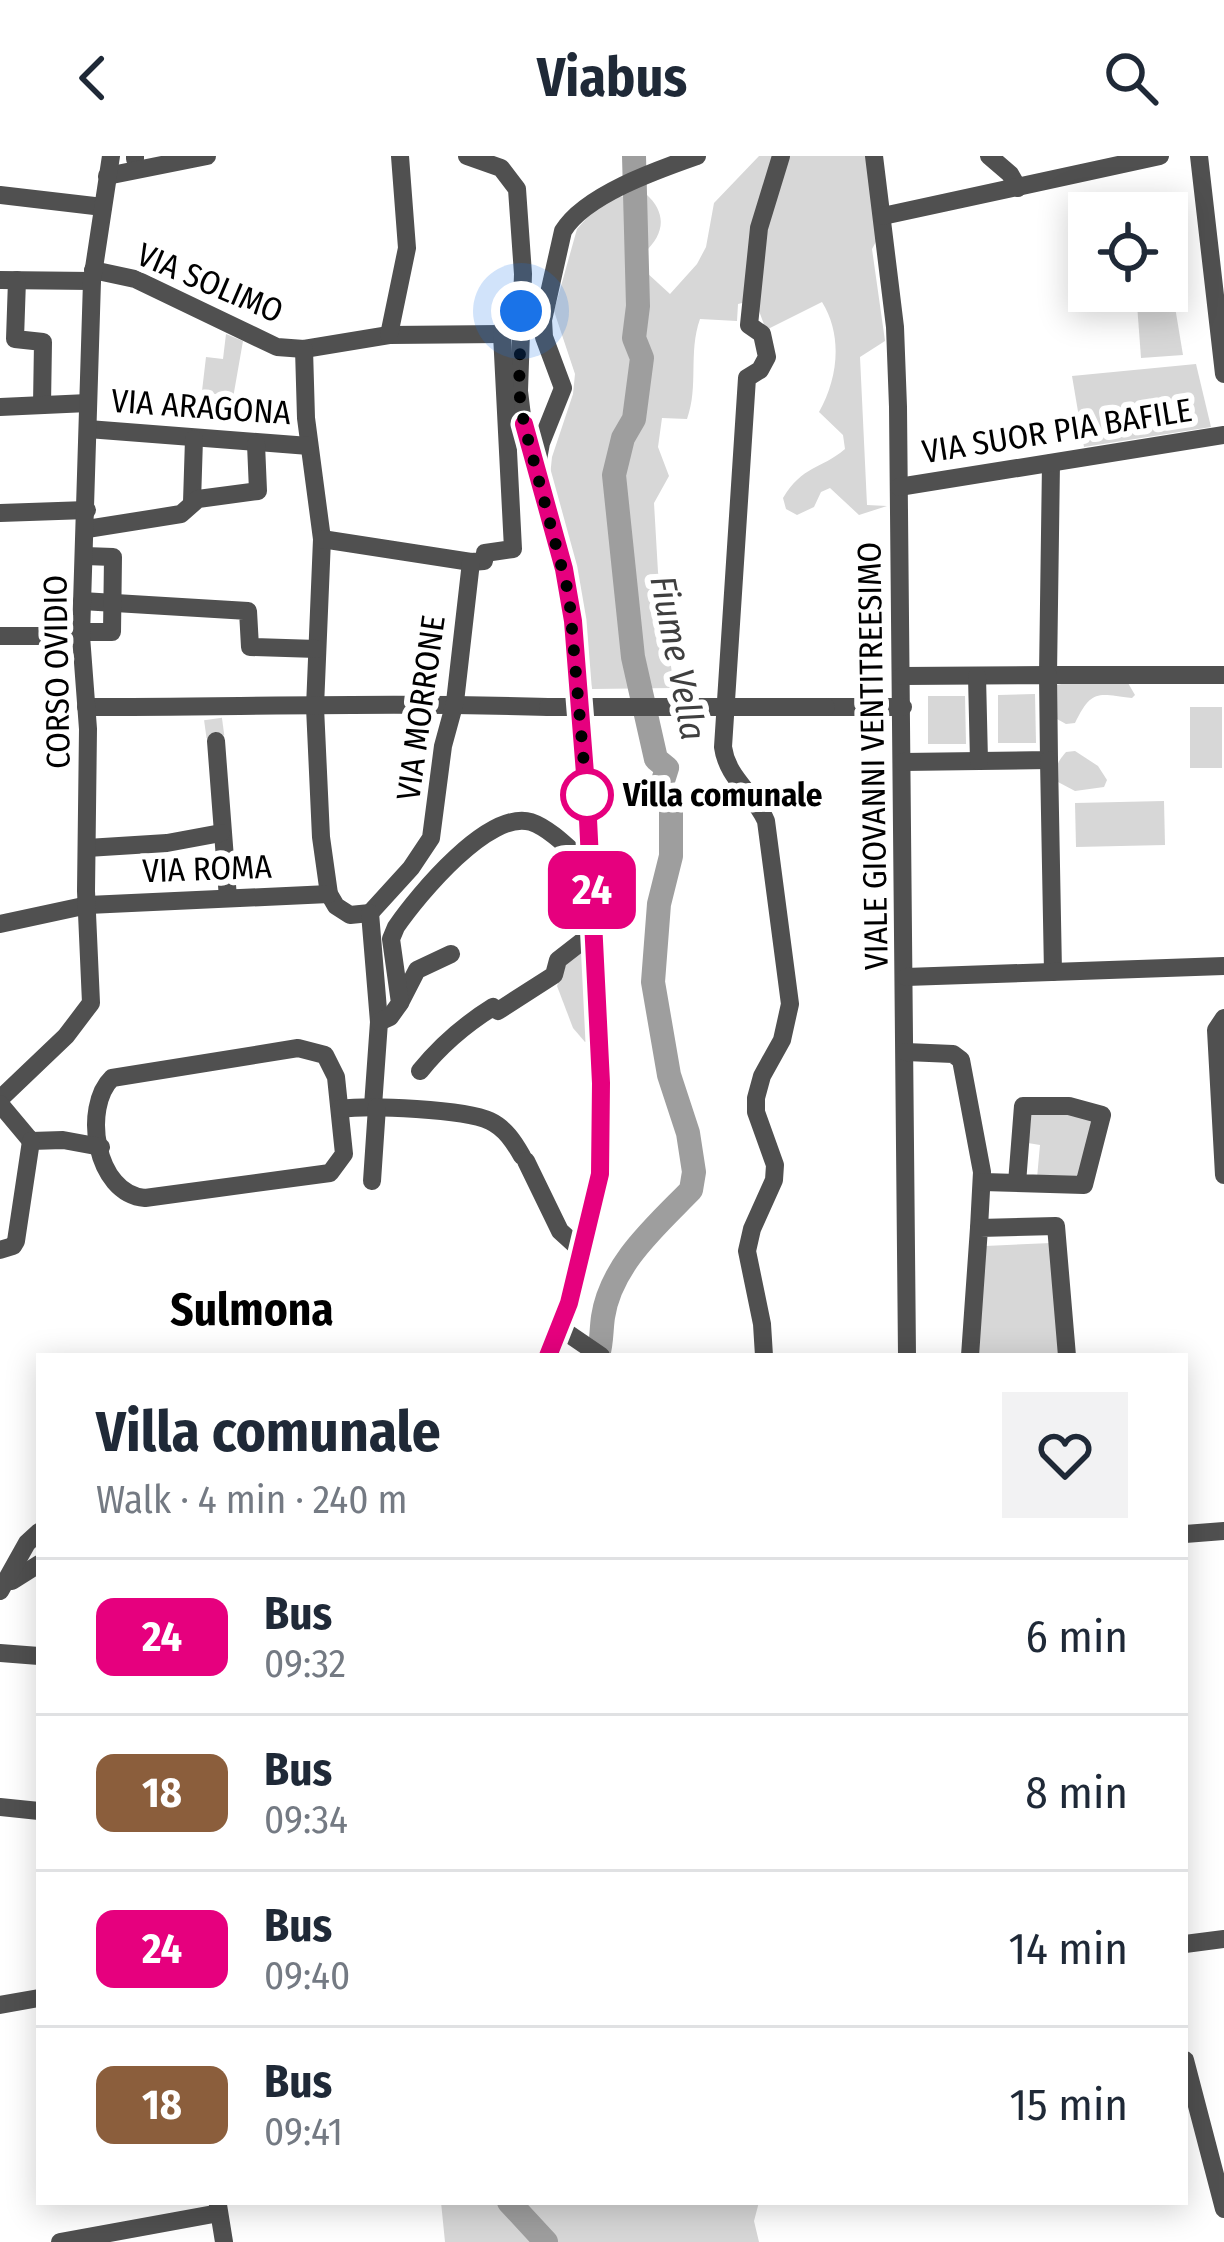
<!DOCTYPE html>
<html lang="en">
<head>
<meta charset="utf-8">
<style>
	:root { --surface:#fff; --page:#f2f2f3; --text:#1f2937; --muted:#747a83; --line:#e0e1e3 }
	body { margin:0; font-family:"Fira Sans Condensed",sans-serif; background:var(--page); color:var(--text); height:100vh; display:flex; flex-direction:column; font-size:45px; white-space:nowrap }
	* { box-sizing:border-box; margin:0 }
	p { font-size:39px; color:var(--muted) }
	.icon { flex:none; width:66px; height:66px; fill:none; stroke:currentColor; stroke-width:2; stroke-linecap:round; stroke-linejoin:round }
	.map { position:relative; flex:1; overflow:hidden }
	.side { position:absolute; left:36px; top:1197px; width:1152px; height:852px; display:flex; flex-direction:column; background:var(--surface); border-radius:0px; box-shadow:0 6px 30px #0003 }
	.side>* { flex:none }
	.badge { padding:0 24px; border-radius:18px; font-size:42px; line-height:78px }
	.controls { position:absolute; left:1068px; top:36px; display:grid; gap:24px }
	.controls a { display:grid; place-items:center; width:120px; height:120px; border-radius:0px; background:var(--surface); box-shadow:0 6px 30px #0003; font-size:60px }
	.you { position:absolute; width:60px; height:60px; margin:-30px; border:9px solid #fff; border-radius:50%; background:#1a73e8; box-shadow:0 0 0 18px #1a73e833 }
	.map>.badge { position:absolute; translate:-50% -50%; box-shadow:0 0 0 6px #fff }
	.round { display:grid; place-items:center; flex:none; width:126px; height:126px; border-radius:0px; background:var(--page) }
	.head { display:flex; align-items:center; justify-content:space-between; height:204px; padding:0 60px }
	h1 { font-size:57px; font-weight:700; line-height:90px }
	ul { padding:0; list-style:none }
	li { display:flex; align-items:center; gap:36px; height:156px; padding:0 60px; border-top:3px solid var(--line) }
	li div { flex:1 }
	li b { display:block; font-size:45px }
	li em { font-style:normal }
	li .badge { min-width:132px; font-weight:700; text-align:center }
	header { display:flex; justify-content:space-between; align-items:center; height:156px; padding:0 60px; background:var(--surface); font-size:54px; font-weight:700 }
	.map>svg:first-child { display:block }
	.green { fill:#d7d7d7 }
	.lines { fill:none; stroke-linecap:round; stroke-linejoin:round }
	.river { stroke:#9e9e9e; stroke-width:24 }
	.minor-tunnel { stroke:#d9d9d9; stroke-width:18; stroke-dasharray:18 9; stroke-linecap:butt }
	.minor { stroke:#505050; stroke-width:18 }
	.minor-bridge { stroke:#505050; stroke-width:18 }
	.line-casing { stroke:#fff; stroke-width:27 }
	.line { stroke:#e6007e; stroke-width:18 }
	.walk { stroke:#000; stroke-width:12; stroke-dasharray:0 21.6 }
	.stop-dot { fill:#fff; stroke:#e6007e; stroke-width:6 }
	.labels { text-anchor:middle; dominant-baseline:central; stroke-width:12; stroke-linejoin:round; paint-order:stroke }
	.street-label { font-size:33px; fill:#000; stroke:#fff }
	.stop-label { font-size:33px; font-weight:bold; fill:#000; stroke:#fff; text-anchor:start }
	.water-label { font-size:36px; font-style:italic; fill:#3f3f3f; stroke:#fff }
	.district-label { font-size:45px; font-weight:bold; fill:#000; stroke:#fff }
</style>
</head>
<body>
<header><svg class="icon" aria-label="back" viewBox="0 0 24 24"><path d="M15 5l-7 7 7 7"/></svg>Viabus<svg class="icon" aria-label="search" viewBox="0 0 24 24"><circle cx="10" cy="10" r="6"/><path d="M15 15l6 6"/></svg></header>
<div class="map">
<svg width="1224" height="2086" viewBox="0 0 1224 2086">
	<rect width="100%" height="100%" fill="#fff"/>
	<!-- green -->
	<g class="green">
		<path d="M759,0H869L878,82L872,93L885,185L860,201L867,349L887,350L859,359L830,332L821,336L814,351L797,359L786,353L783,342C803,309 820,314 845,293L843,279L819,256C838,222 843,180 822,146L766,174L755,144L738,148L737,165L700,163C688,197 699,230 687,263L662,262L658,291L669,320L654,347L658,416L674,532L592,533L548,340L552,301L573,238L575,218L554,155L577,73L592,56L617,41L646,38C667,57 665,78 644,97L646,116L670,138L697,108L706,91L714,47Z"/>
		<polygon points="1174,145 1183,199 1141,202 1137,148"/>
		<polygon points="226,178 243,185 233,242 202,235 206,201 223,203"/>
		<polygon points="1196,208 1211,271 1084,291 1072,220"/>
		<path d="M1072,526L1128,527L1135,539L1132,542C1098,538 1092,532 1075,567L1066,568L1057,563L1056,529Z"/>
		<polygon points="1035,538 1036,587 998,587 998,539"/>
		<polygon points="928,540 965,540 966,588 928,588"/>
		<rect x="1190" y="551" width="32" height="61"/>
		<path d="M1075,595L1098,610L1107,624L1104,631L1075,635L1058,626C1054,613 1057,606 1066,596Z"/>
		<polygon points="1164,645 1165,689 1076,691 1075,647"/>
		<polygon points="582,794 589,810 590,884 585,886 573,872 557,830 566,809"/>
		<polygon points="1068,957 1094,964 1080,1025 1037,1022 1040,989 1028,987 1030,958"/>
		<polygon points="1051,1087 1060,1200 977,1200 985,1090"/>
		<polygon points="441,2046 759,2046 754,2065 759,2086 445,2086"/>
	</g>
	<g class="lines">
		<!-- river -->
		<g class="river">
			<path d="M598,1200C602,1186 601,1175 603,1161C611,1108 657,1069 691,1034L694,1016L688,977L669,919L653,826L659,748L671,700V651L662,628L667,612L656,603L633,501L614,319L623,282L634,263L642,202L634,182L638,150L634,0"/>
			<polyline points="509,2046 546,2086"/>
		</g>
		<!-- minor-tunnel -->
		<polyline class="minor-tunnel" points="213,563 216,585"/>
		<!-- minor -->
		<g class="minor">
			<polyline points="467,0 501,12 517,33 523,118 519,235 523,268 569,439 587,643 601,927 600,1018 569,1147 547,1200"/>
			<polyline points="874,0 895,171 898,251 907,1200"/>
			<polyline points="989,0 1010,18 1018,32"/>
			<polyline points="1199,0 1224,218"/>
			<polyline points="135,3 135,0"/>
			<polyline points="107,20 207,0"/>
			<polyline points="0,39 103,51"/>
			<polyline points="883,60 1160,0"/>
			<polyline points="93,114 135,123 277,191 304,193 389,179 502,178"/>
			<polyline points="0,124 92,125"/>
			<polyline points="17,124 15,183 43,186 42,249"/>
			<polyline points="389,179 407,92 400,0"/>
			<polyline points="304,193 306,262 322,383 315,551 321,681 329,738 336,750 350,759 370,757"/>
			<polyline points="0,251 88,247"/>
			<polyline points="88,273 309,290"/>
			<polyline points="1051,307 1048,519 1224,519"/>
			<path d="M537,309L541,287L563,232L544,181L543,164L563,75C585,39 657,14 697,0"/>
			<polyline points="899,331 1224,279"/>
			<polyline points="192,346 194,283"/>
			<polyline points="0,357 87,354"/>
			<polyline points="87,373 181,358 198,343 258,335 256,288"/>
			<polyline points="322,383 471,406 484,405 485,397 513,393 502,178 506,147"/>
			<polyline points="82,445 248,455 250,491 317,493"/>
			<polyline points="81,476 112,476 113,401 85,400"/>
			<polyline points="0,480 81,480"/>
			<polyline points="902,520 1048,519 1049,604 903,606"/>
			<polyline points="977,520 979,605"/>
			<path d="M86,551C240,551 394,546 548,551"/>
			<polyline points="826,551 903,551"/>
			<polyline points="216,585 228,742"/>
			<polyline points="1049,604 1053,816"/>
			<polyline points="87,692 167,687 221,677"/>
			<polyline points="370,757 411,712 431,682 443,590 455,546 471,406"/>
			<polyline points="370,757 379,866 373,950"/>
			<polyline points="0,768 88,749 329,738"/>
			<polyline points="906,821 1224,810"/>
			<polyline points="400,847 417,814 451,798"/>
			<polyline points="1224,862 1216,874 1224,1019"/>
			<path d="M379,866L390,861L400,847L391,783L396,771C418,739 489,653 531,666C552,673 574,698 591,712"/>
			<path d="M298,892L325,899L336,921L344,998L330,1017L145,1042C95,1038 82,951 112,922Z"/>
			<polyline points="906,896 953,898 961,904 982,1016 979,1072"/>
			<path d="M420,915C441,889 464,869 493,851L498,855L554,819L558,804L594,776"/>
			<polyline points="0,943 66,880 91,847 86,735 88,573 81,480 92,125 111,0"/>
			<polyline points="0,948 31,985 63,984 101,991"/>
			<path d="M340,953C370,949 464,953 490,965C505,972 514,986 522,1000"/>
			<polyline points="526,1005 560,1075 582,1095"/>
			<polyline points="372,1025 377,951"/>
			<polyline points="983,1026 1084,1029 1102,959 1069,950 1023,950 1017,1027"/>
			<polyline points="0,1094 13,1090 16,1085 31,985"/>
			<polyline points="560,1172 601,1200"/>
			<path d="M764,1200L762,1168L747,1095L752,1073L774,1024L775,1009L756,956V942L762,920L782,884L790,848L766,665C754,637 727,622 723,591L747,222L760,214L767,201L762,178L749,169L759,72L781,0"/>
			<polyline points="970,1200 979,1072 1056,1070 1067,1200"/>
			<polyline points="1185,1378 1224,1375"/>
			<polyline points="12,1425 39,1408"/>
			<polyline points="0,1435 27,1387 39,1376"/>
			<polyline points="0,1497 39,1500"/>
			<polyline points="0,1651 39,1655"/>
			<polyline points="1185,1788 1224,1783"/>
			<polyline points="0,1849 39,1842"/>
			<polyline points="1185,1904 1224,2053"/>
			<polyline points="218,2049 224,2086"/>
			<polyline points="60,2086 219,2057"/>
		</g>
		<!-- minor-bridge -->
		<polyline class="minor-bridge" points="548,551 826,551"/>
	</g>
	<g class="lines">
		<defs>
			<polyline id="line" points="524,268 564,413 573,465 587,643 601,927 600,1018 569,1147 548,1200"/>
		</defs>
		<!-- line casing -->
		<use href="#line" class="line-casing"/>
		<!-- line -->
		<use href="#line" class="line"/>
		<!-- walk -->
		<polyline class="walk" points="521,155 519,235 524,268 569,439 587,643 587,639"/>
	</g>
	<!-- markers -->
	<circle class="stop-dot" cx="587" cy="639" r="24"/>
	<g class="labels">
		<!-- street labels -->
		<g class="street-label">
			<text transform="translate(210 127) rotate(23)">VIA SOLIMO</text>
			<text transform="translate(201 251) rotate(4)">VIA ARAGONA</text>
			<text transform="translate(1057 275) rotate(-9)">VIA SUOR PIA BAFILE</text>
			<text transform="translate(57 516) rotate(-91)">CORSO OVIDIO</text>
			<text transform="translate(421 552) rotate(-82)">VIA MORRONE</text>
			<text transform="translate(873 600) rotate(-91)">VIALE GIOVANNI VENTITREESIMO</text>
			<text transform="translate(207 713) rotate(-2)">VIA ROMA</text>
		</g>
		<!-- stop labels -->
		<g class="stop-label">
			<text x="623" y="639">Villa comunale</text>
		</g>
		<!-- water labels -->
		<g class="water-label">
			<text transform="translate(678 502) rotate(79)">Fiume Vella</text>
		</g>
		<!-- district labels -->
		<g class="district-label">
			<text x="252" y="1154">Sulmona</text>
		</g>
	</g>
</svg>
<div class="controls">
<a><svg class="icon" aria-label="locate" viewBox="0 0 24 24"><circle cx="12" cy="12" r="6"/><path d="M12 2v4M12 18v4M2 12h4M18 12h4"/></svg></a>
</div>
<div class="you" style="left:521px;top:155px"></div>
<b class="badge" style="left:592px;top:734px;background:#e6007e;color:#fff">24</b>
<section class="side">
<div class="head"><div><h1>Villa comunale</h1><p>Walk · 4 min · 240 m</p></div><a class="round"><svg class="icon" aria-label="heart" viewBox="0 0 24 24"><path d="M12 20l-8-8c-3-5 5-10 8-4 3-6 11-1 8 4z"/></svg></a></div>
<ul>
<li><span class="badge" style="background:#e6007e;color:#fff">24</span><div><b>Bus</b><p>09:32</p></div><em>6 min</em></li>
<li><span class="badge" style="background:#8b5e3c;color:#fff">18</span><div><b>Bus</b><p>09:34</p></div><em>8 min</em></li>
<li><span class="badge" style="background:#e6007e;color:#fff">24</span><div><b>Bus</b><p>09:40</p></div><em>14 min</em></li>
<li><span class="badge" style="background:#8b5e3c;color:#fff">18</span><div><b>Bus</b><p>09:41</p></div><em>15 min</em></li>
</ul>
</section>
</div>
</body>
</html>
